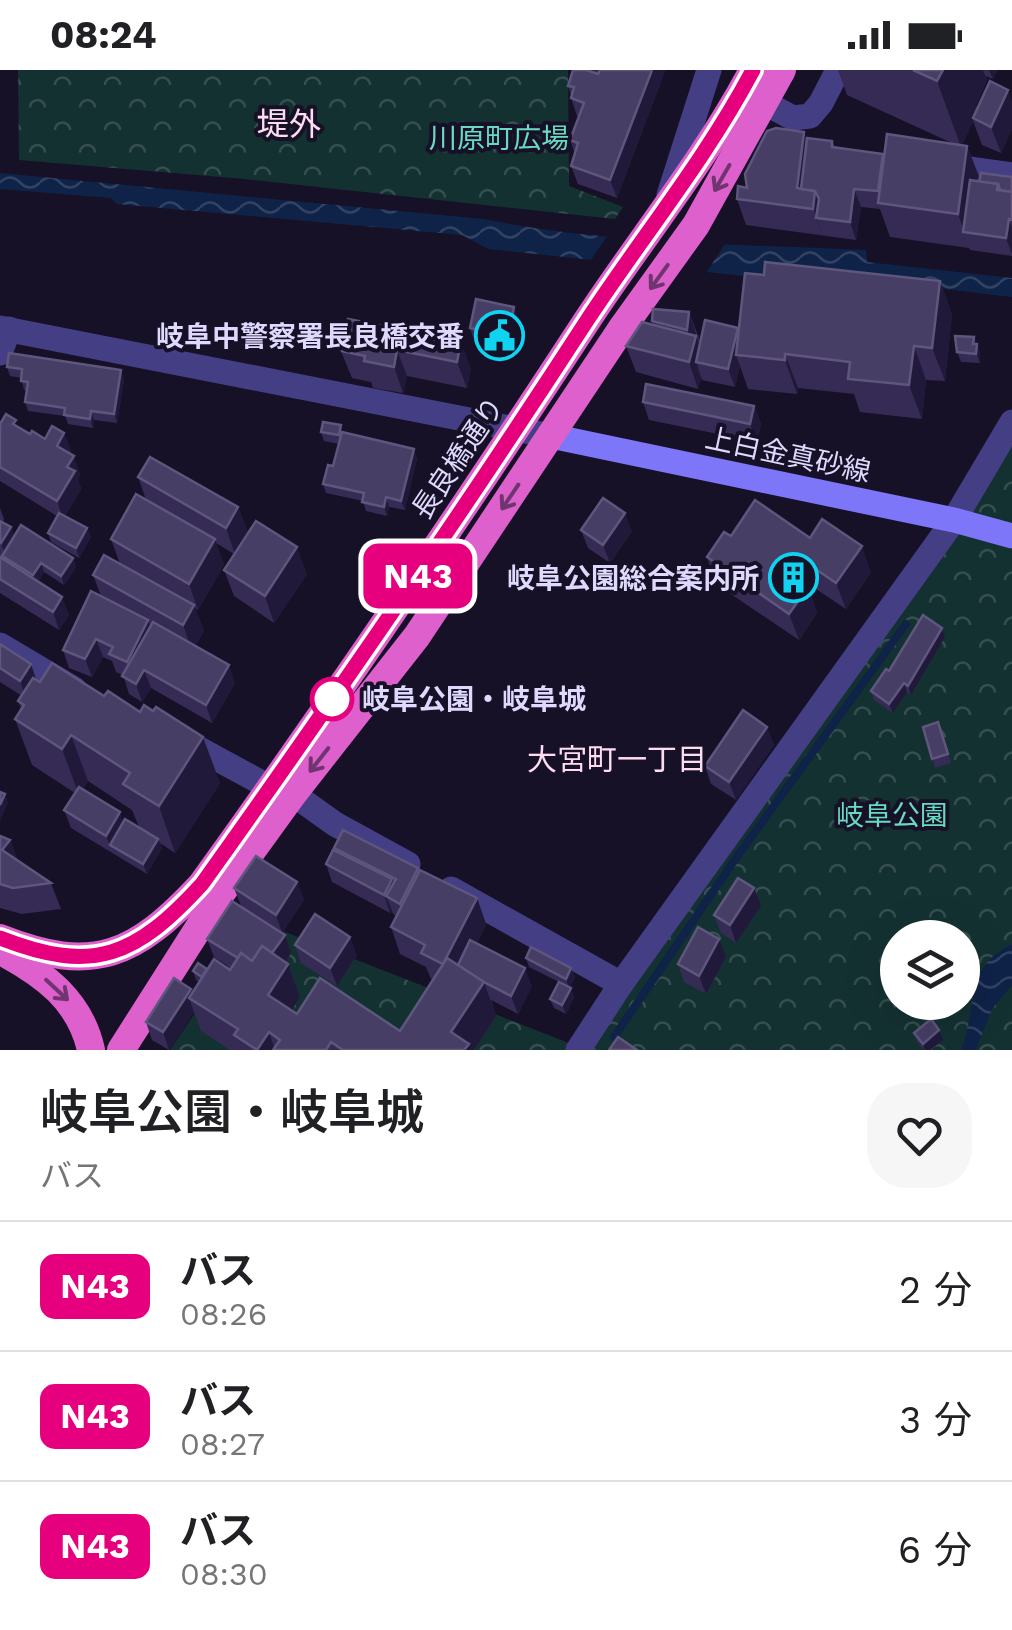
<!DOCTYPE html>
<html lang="ja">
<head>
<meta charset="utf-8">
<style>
	:root { --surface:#fff; --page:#f6f6f6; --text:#202124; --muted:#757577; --line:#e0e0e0 }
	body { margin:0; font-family:"Work Sans","Noto Sans JP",sans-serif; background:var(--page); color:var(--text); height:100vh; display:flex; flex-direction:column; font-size:38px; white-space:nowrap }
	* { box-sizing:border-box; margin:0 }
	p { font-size:32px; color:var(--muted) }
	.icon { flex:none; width:55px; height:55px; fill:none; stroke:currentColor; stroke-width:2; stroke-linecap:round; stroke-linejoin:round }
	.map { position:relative; height:980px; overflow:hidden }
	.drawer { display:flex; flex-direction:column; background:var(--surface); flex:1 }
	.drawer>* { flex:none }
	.badge { padding:0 20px; border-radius:15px; font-size:35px; line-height:65px }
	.controls { position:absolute; left:880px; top:850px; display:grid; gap:20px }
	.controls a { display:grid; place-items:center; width:100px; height:100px; border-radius:50%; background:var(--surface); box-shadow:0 10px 40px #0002; font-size:50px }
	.map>.badge { position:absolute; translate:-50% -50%; box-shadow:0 0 0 5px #fff }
	.round { display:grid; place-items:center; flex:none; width:105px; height:105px; border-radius:40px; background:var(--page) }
	.overview { display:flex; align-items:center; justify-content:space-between; height:170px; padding:0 40px }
	h1 { font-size:48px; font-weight:600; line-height:75px }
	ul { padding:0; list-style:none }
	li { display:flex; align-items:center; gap:30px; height:130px; padding:0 40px; border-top:2px solid var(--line) }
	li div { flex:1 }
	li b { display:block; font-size:38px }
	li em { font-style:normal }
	li .badge { min-width:110px; font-weight:700; text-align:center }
	.status { display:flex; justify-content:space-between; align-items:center; height:70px; padding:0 50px; background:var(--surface); direction:ltr }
	.status svg { height:28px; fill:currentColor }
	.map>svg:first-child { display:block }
	.forest { fill:url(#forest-crowns); fill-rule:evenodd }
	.water { fill:url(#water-waves) }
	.pier { fill:#161127 }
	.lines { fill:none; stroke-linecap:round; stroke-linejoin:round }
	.stream { stroke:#0f2248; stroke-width:8 }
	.minor { stroke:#443f84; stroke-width:25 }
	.tertiary { stroke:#443f84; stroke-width:25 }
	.secondary { stroke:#7e76f8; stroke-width:25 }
	.trunk { stroke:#de60cc; stroke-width:28 }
	.wall { fill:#352b54; fill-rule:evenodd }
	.shaded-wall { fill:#21193a }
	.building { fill:#473e66; stroke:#5f567e; stroke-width:2.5 }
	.oneway { stroke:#703571 }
	.line-casing { stroke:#fff; stroke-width:22 }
	.line { stroke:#e6007e; stroke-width:15 }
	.stop-dot { fill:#fff; stroke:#e6007e; stroke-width:5 }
	.labels { text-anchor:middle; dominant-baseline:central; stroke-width:8; stroke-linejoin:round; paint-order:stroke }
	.park-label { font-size:28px; fill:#68dac2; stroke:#161127 }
	.poi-label { font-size:28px; font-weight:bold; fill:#dfd9fd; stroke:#161127; text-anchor:end }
	.street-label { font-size:28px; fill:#dfd9fd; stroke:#161127 }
	.stop-label { font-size:28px; font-weight:bold; fill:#dfd9fd; stroke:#161127; text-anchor:start }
	.neighbourhood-label { font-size:30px; fill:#fddbf0; stroke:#161127 }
	.quarter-label { font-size:32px; fill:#fddbf0; stroke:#161127 }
</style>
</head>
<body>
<div class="status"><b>08:24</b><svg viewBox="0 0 49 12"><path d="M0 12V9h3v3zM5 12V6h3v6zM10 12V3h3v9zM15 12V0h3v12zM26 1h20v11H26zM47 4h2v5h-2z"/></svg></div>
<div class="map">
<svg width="1012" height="980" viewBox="0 0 1012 980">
	<defs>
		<pattern id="forest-crowns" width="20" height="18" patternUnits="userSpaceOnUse" patternTransform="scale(2.5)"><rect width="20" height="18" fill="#143131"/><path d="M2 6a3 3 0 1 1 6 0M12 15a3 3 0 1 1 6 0" fill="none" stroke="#364e50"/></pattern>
		<pattern id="water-waves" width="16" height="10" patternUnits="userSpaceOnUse" patternTransform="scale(2.5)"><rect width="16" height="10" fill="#0f2248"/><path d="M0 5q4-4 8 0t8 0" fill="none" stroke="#324263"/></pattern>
	</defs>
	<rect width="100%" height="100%" fill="#161127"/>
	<!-- forest -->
	<g class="forest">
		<polygon points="18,0 568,0 569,116 623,137 615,149 245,109 19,90"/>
		<path d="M1012,376V980H170L257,851L584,979ZM898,868H962V932H898Z"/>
	</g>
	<!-- water -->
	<g class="water">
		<path d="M0,103L483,149C608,174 739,174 866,180L867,192L1012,208V227L843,207L831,215L488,179L462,165L117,134L111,128L0,119Z"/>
		<path d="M1012,874V915L992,939L976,980H961C978,938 963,897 1012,874Z"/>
	</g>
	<!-- pier -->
	<polygon class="pier" points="611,161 729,168 703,207 588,194"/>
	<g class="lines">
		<!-- stream -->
		<polyline class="stream" points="614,967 736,788 906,554"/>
		<!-- minor -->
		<g class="minor">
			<polyline points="765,33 793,48 810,46 821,33 838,0"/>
			<polyline points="942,95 1012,105"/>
			<polyline points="669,125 709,0"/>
			<polyline points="0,283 9,259"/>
			<polyline points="0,575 74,619"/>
			<polyline points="179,668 271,718"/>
			<polyline points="293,724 335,754 408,794"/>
			<polyline points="451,819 621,914"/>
			<polyline points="578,980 621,914 954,450 1012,352"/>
		</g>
		<!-- tertiary -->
		<polyline class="tertiary" points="0,258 551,366"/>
		<!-- secondary -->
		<polyline class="secondary" points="551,366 954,450 1012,466"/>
		<!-- trunk -->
		<g class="trunk">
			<path d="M0,868C94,905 135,886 202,814C334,630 462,442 586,252C641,168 706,89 753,0"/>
			<path d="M1,881C44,904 80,930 91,980"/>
			<polyline points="121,980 217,829 293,724 417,566 622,258 696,155 782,0"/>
		</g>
	</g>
	<!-- wall -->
	<g class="wall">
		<polygon points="573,0 664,0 665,1 617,128 578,114 571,96 575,84 570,70 579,47 577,46 571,28 571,25 568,16"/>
		<polygon points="838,0 997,0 993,9 986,6 987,10 976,35 977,38 1012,31 1012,59 1001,83 982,75 973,51 962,75 967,76 980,109 1012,107 1012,186 970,180 969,178 890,167 880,139 861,137 856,170 746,155 737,129 747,118 807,71 832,71 835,77 884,87 954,74 847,25"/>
		<polygon points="764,205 940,211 952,245 945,311 926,310 922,349 860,342 854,324 798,318 797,324 748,319 740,296 735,317 702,310 701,307 698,319 636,302 626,276 653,254 652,251 689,242 699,268 699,276 738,258"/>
		<polygon points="348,249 471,298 467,318 407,306 403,323 373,318 371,312 352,308 338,274"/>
		<polygon points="521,255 515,284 476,276 470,258"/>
		<polygon points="974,267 980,283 980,293 961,292 957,282"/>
		<polygon points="7,297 124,309 117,353 94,350 93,358 68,354 65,346 28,341 25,332 26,320 24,320 21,308 10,306"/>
		<polygon points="643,332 754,336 761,354 757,372 649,350"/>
		<polygon points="0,354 19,357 30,364 45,369 64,363 71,381 69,384 80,404 78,409 81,419 65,446 87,458 91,467 79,488 51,472 48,463 57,446 0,411"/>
		<polygon points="321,362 343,362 417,388 405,440 389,437 387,446 366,441 363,431 326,423 323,414 333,396 339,374 324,371"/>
		<polygon points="138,407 238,437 248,463 307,504 274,553 234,526 224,500 234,484 216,473 224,495 198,540 195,538 204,561 195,576 235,613 212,653 151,618 142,632 129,624 123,605 116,602 112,591 103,587 92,607 69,598 63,580 101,526 93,505 120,494 111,469 146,430"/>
		<polygon points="0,438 4,449 3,452 11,457 14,466 73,488 76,497 64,515 44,502 38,512 69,545 59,560 0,523 0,487 4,490 0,486"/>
		<polygon points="581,460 632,461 610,493 588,478"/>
		<polygon points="731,466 810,468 871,502 846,539 813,517 810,522 817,543 799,570 716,514 707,487"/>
		<polygon points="942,558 945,567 911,625 907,622 893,643 874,630 871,621 889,601"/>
		<path d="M0,574L36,610L220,713L175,783L160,773L162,778L147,804L71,758L64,740L75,723L32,695L15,649L21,639L18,631L22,626L0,612ZM88,711L132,740L139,757L123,751L83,719Z"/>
		<polygon points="938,652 951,693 935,698 923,657"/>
		<polygon points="767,657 774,675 736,730 711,714 705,696"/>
		<polygon points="0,766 10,770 17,789 51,813 61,839 22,844 0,838"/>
		<polygon points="334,778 419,801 477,828 486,854 477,873 532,916 518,944 491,930 496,946 474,980 230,980 201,961 194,942 169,980 152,970 146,952 192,922 199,912 196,910 193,901 230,900 231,898 214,887 207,869 291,883 285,892 288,894 300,927 292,940 297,944 400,961 433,910 431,909 426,897 400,884 391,857 396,846 393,844 392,841 390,843 332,812 326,794 336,781"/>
		<polygon points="297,812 304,830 282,863 241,836 234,818"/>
		<polygon points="761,836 736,873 721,863 714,845"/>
		<polygon points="295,875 357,885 337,916 301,893"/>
		<polygon points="726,887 706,924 684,912 678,894"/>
		<polygon points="526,888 571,898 575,907 569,918 574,927 566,944 554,938 550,929 559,912 529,897"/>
		<polygon points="939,960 943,970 930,980 924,980 917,972 914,963"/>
	</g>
	<!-- shaded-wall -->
	<g class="shaded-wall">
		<polygon points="652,0 664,0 665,1 617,128 610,110"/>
		<polygon points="943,0 983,0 987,10 976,35 978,41 961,77 937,11"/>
		<polygon points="989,0 997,0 993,9"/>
		<polygon points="1008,20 1012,31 1012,59 1001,83 991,57"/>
		<polygon points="804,62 813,88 808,127 797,118"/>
		<polygon points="967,76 980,109 965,163 958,144"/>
		<polygon points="854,119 861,137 856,170 850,152"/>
		<polygon points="815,121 825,147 816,148 823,165 813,139"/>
		<polygon points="1009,149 1012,158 1012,184 1006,168"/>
		<polygon points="940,211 952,245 945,311 932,278"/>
		<polygon points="514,237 521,255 515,284 508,266"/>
		<polygon points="689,242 705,292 696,292 701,307 698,319 689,292 693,276 687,260"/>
		<polygon points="738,258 736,285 740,296 735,317 728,299"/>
		<polygon points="974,267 980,283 980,293 973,274"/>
		<polygon points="461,271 471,298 467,318 457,292"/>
		<polygon points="914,276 926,310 922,349 909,315"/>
		<polygon points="397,280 407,306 403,323 394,297"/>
		<polygon points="785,284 798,318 797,324 785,290"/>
		<polygon points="121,300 124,309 117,353 114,344"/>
		<polygon points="754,336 761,354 757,372 750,354"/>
		<polygon points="91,341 94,350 93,358 90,349"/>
		<polygon points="64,363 71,381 63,394 57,376"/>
		<polygon points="414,379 417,388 405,440 401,431"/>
		<polygon points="74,386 80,404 78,409 81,419 63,449 57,431 67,397"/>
		<polygon points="386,427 389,437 387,446 384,437"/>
		<polygon points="238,437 248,463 235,484 226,458"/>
		<polygon points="625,443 632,461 610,493 603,475"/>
		<polygon points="11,457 18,475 8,491 1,473"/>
		<polygon points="87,458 91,467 79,488 76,478"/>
		<polygon points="215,469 224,495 198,540 189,514"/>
		<polygon points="862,476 871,502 846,539 836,513"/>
		<polygon points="297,477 307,504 274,553 265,526"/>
		<polygon points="73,488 76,497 64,515 61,506"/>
		<polygon points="804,491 813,517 810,522 817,543 799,570 789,544 793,506"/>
		<polygon points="41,493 44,502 37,514 33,505"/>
		<polygon points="62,527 69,545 59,560 53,542"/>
		<polygon points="194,535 204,561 192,581 183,555"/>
		<polygon points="148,550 154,568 134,610 127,592"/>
		<polygon points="942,558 945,567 911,625 908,616"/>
		<polygon points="96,569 103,587 92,607 85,589"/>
		<polygon points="31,594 37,612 26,629 20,611"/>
		<polygon points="229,595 235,613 212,653 206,635"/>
		<polygon points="144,600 151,618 142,632 136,614"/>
		<polygon points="904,613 907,622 893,643 889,634"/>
		<polygon points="767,657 774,675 736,730 729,712"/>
		<polygon points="71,665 88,711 79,725 62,679"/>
		<polygon points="203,667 220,713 175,783 159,736"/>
		<polygon points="5,724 8,733 0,751 0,735"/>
		<polygon points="120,742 127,760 110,775 106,766"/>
		<polygon points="158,769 162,778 147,804 143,794"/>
		<polygon points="10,770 19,796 2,780"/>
		<polygon points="392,809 398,827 386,826 392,841 390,843 384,825"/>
		<polygon points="297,812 304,830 282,863 276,845"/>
		<polygon points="754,818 761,836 736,873 730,855"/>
		<polygon points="477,828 486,854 463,901 443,894"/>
		<polygon points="285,865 291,883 266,921 260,903"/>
		<polygon points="350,867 357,885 337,916 330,898"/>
		<polygon points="719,869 726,887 706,924 699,906"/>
		<polygon points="288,894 300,927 280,959 268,925"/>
		<polygon points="525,898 532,916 518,944 511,926"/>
		<polygon points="571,898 575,907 569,918 566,909"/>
		<polygon points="484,912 496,946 474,980 458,980 451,962"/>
		<polygon points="571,918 574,927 566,944 562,935"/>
		<polygon points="191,919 196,932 189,928 194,942 169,980 163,962"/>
		<polygon points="939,960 943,970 930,980 925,980 923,974"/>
		<polygon points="269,962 275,980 257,980"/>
	</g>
	<!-- building -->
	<g class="building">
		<polygon points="573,0 586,0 598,4 600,0 652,0 610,110 571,96 578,73 570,70 584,33 571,28 574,17 568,16"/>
		<polygon points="913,0 943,0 937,11"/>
		<polygon points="990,11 1008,20 991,57 973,48"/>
		<polygon points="776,58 804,62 797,118 815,121 813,139 737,129 738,116 747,118 745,104 767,61"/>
		<polygon points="887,64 967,76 958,144 878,133"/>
		<polygon points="807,68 832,71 832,77 883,84 878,121 854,119 850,152 816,148 819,129 815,121 801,119"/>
		<polygon points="981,103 1012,107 1012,122 1000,120 998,114 979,112"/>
		<polygon points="970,110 998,114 997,120 1012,122 1012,150 1009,149 1006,168 963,162"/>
		<polygon points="765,192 940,211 932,278 914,276 909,315 848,309 850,292 785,284 785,290 736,285 745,203 764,205"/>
		<polygon points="476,229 514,237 508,266 470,258"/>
		<polygon points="653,239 689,242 687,260 652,251"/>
		<polygon points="348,249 461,271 457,292 397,280 394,297 364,291 365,286 342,281 344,275 338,274"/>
		<polygon points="705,250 738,258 728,299 696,292"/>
		<polygon points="642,252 696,266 689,292 626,276"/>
		<polygon points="955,266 974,267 973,274 977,274 976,284 957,282"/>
		<polygon points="9,283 121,300 114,344 91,341 90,349 64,345 65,338 25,332 28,312 21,311 22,299 7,297"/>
		<polygon points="646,314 754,336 750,354 643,332"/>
		<polygon points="6,344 16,350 13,354 30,364 32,361 45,369 52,356 64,363 57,376 74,386 67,397 75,401 57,431 0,397 0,354"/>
		<polygon points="323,352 341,355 339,365 321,362"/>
		<polygon points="342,362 414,379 401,431 386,427 384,437 362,432 364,423 323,414 328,395 333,396"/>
		<polygon points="150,387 238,437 226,458 138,407"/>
		<polygon points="136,424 215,469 189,514 111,469"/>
		<polygon points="603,428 625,443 603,475 581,460"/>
		<polygon points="755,430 810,468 822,449 862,476 836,513 804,491 793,506 808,517 789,544 707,487 724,462 731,466"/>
		<polygon points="59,443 87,458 76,478 48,463"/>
		<polygon points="0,451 11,457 1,473 0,472"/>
		<polygon points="256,451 297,477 265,526 224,500"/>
		<polygon points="21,455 73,488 61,506 41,493 33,505 2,486"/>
		<polygon points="104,485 194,535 183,555 93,505"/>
		<polygon points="0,487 62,527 53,542 0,509"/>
		<polygon points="91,521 148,550 127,592 109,584 113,577 96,569 85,589 63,580"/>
		<polygon points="923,545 942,558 908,616 904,613 889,634 871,621 886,599 889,601"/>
		<polygon points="153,552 229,595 206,635 144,600 136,614 122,606"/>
		<polygon points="0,574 31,594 20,611 0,598"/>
		<polygon points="52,593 104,626 108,621 140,642 144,635 153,641 156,637 203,667 159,736 123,714 130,703 71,665 62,679 15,649 24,635 18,631 33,608 40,612"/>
		<polygon points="743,640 767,657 729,712 705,696"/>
		<polygon points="938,652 948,684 932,689 923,657"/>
		<polygon points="79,717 120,742 106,766 64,740"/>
		<polygon points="0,722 5,724 0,735"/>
		<polygon points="125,749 158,769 143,794 110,775"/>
		<polygon points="343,760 418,798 400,834 386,826 396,809 334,778"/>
		<polygon points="0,766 10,770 2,780 51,813 13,818 0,814"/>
		<polygon points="333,780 392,809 384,825 326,794"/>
		<polygon points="256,786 297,812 276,845 234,818"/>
		<polygon points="420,800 477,828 443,894 421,883 425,875 391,857"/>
		<polygon points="738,808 754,818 730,855 714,845"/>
		<polygon points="232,831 285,865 272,883 262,876 252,891 241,883 238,888 207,869"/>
		<polygon points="315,844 350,867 330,898 295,875"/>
		<polygon points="698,857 719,869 699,906 678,894"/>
		<polygon points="470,870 525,898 511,926 482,911 458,895"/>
		<polygon points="262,876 288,894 268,925 297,944 320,908 400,961 447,888 484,912 451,962 469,974 464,980 343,980 331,972 326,980 273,980 280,970 269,962 257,980 234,965 238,959 189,928 214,889 230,900 241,883 252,891"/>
		<polygon points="531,877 571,898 566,909 526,888"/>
		<polygon points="198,893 207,899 202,907 193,901"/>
		<polygon points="174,908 191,919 163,962 146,952"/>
		<polygon points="559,912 571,918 562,935 550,929"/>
		<polygon points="931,949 939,960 923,974 914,963"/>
		<polygon points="618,967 637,980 609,980"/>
	</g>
	<!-- one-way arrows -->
	<defs><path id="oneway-shaft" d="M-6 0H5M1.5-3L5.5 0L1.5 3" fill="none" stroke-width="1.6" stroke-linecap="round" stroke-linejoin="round" transform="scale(2.5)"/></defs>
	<g class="oneway">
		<use href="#oneway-shaft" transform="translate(722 108) rotate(120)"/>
		<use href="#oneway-shaft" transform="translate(659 207) rotate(126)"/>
		<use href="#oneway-shaft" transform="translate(510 427) rotate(124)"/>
		<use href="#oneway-shaft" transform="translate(319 690) rotate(128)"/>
		<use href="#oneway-shaft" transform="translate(57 920) rotate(43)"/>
	</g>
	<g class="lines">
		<defs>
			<path id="line" d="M0,868C94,905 136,886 202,814C334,629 462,443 586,252C641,168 706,89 753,0"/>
		</defs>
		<!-- line casing -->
		<use href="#line" class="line-casing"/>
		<!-- line -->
		<use href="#line" class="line"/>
	</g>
	<!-- icons -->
	<defs>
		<symbol id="civic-ring" viewBox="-11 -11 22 22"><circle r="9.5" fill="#161127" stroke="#10d3f2" stroke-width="1.5"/><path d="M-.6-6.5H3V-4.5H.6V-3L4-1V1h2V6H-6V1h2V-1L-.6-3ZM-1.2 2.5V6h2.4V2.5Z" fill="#10d3f2"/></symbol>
		<symbol id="building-ring" viewBox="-11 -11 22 22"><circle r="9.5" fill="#161127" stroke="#10d3f2" stroke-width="1.5"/><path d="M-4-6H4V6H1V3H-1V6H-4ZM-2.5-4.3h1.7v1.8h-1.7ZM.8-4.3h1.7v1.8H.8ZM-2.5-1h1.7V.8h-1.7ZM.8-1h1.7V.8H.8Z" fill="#10d3f2"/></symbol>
	</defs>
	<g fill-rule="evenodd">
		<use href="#civic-ring" x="472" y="238" width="55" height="55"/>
		<use href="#building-ring" x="766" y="480" width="55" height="55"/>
	</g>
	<!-- markers -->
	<circle class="stop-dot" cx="332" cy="629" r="20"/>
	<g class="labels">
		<!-- park labels -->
		<g class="park-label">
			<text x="499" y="68">川原町広場</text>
			<text x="892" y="745">岐阜公園</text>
		</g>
		<!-- poi labels -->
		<g class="poi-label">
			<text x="464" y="266">岐阜中警察署長良橋交番</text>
			<text x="759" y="508">岐阜公園総合案内所</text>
		</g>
		<!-- street labels -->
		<g class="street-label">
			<text transform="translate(788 385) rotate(12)">上白金真砂線</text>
			<text transform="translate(458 388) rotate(-56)">長良橋通り</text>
		</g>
		<!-- stop labels -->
		<g class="stop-label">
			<text x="362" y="629">岐阜公園・岐阜城</text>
		</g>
		<!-- neighbourhood labels -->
		<g class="neighbourhood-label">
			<text x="617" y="689">大宮町一丁目</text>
		</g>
		<!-- quarter labels -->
		<g class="quarter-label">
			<text x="289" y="54">堤外</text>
		</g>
	</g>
</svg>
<div class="controls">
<a><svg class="icon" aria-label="layers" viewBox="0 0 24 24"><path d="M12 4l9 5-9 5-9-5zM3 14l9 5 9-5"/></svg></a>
</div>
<b class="badge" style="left:418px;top:506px;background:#e6007e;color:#fff">N43</b>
</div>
<section class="drawer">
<div class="overview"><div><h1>岐阜公園・岐阜城</h1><p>バス</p></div><a class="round"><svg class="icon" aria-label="heart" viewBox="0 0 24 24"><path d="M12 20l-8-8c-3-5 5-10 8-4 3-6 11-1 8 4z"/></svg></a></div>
<ul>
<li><span class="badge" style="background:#e6007e;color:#fff">N43</span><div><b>バス</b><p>08:26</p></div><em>2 分</em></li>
<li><span class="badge" style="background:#e6007e;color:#fff">N43</span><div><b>バス</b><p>08:27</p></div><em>3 分</em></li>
<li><span class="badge" style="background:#e6007e;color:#fff">N43</span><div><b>バス</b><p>08:30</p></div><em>6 分</em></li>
</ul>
</section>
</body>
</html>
